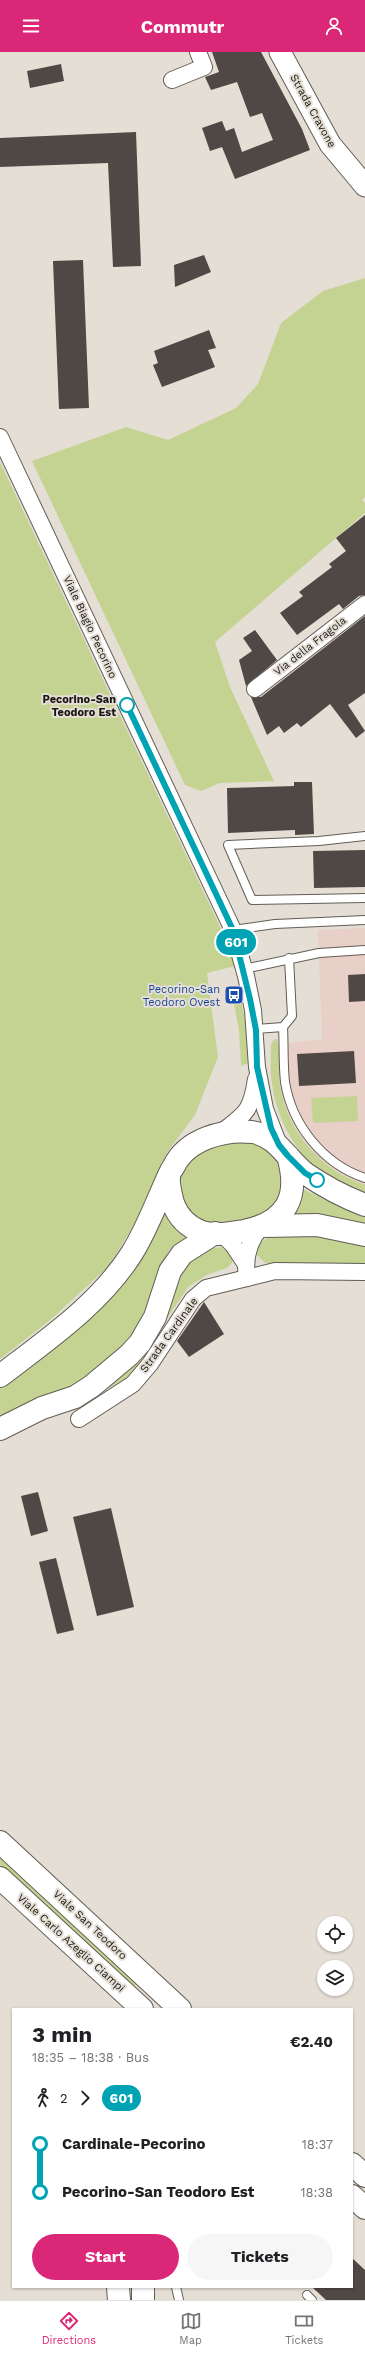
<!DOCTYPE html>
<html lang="en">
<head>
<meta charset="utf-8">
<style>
	:root { --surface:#fff; --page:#f6f6f6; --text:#202124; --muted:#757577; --line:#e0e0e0; --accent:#db2777 }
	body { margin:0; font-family:"Work Sans",sans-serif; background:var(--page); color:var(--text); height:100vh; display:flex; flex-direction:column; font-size:15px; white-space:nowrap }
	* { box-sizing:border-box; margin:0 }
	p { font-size:13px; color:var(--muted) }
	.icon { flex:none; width:22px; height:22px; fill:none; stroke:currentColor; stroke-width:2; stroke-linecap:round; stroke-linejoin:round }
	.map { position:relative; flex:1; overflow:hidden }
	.panel { position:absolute; left:12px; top:1956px; width:341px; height:280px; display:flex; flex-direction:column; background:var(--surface); border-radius:0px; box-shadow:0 1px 3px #0004 }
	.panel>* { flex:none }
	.badge { padding:0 8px; border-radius:13px; font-size:14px; line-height:26px }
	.fabs { position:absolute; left:317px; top:1864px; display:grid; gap:8px }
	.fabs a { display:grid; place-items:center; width:36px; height:36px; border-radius:50%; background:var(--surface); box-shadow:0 1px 3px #0004; font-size:20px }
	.map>.badge { position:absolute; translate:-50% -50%; box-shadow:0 0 0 2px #fff }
	.legs { display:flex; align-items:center; gap:6px; height:44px; padding:0 20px; font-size:13px }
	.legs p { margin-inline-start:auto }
	.headline { display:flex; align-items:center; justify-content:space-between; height:68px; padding:0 20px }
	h1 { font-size:22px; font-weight:700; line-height:30px }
	.cta { display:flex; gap:8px; margin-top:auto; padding:8px 20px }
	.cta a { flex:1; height:46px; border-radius:24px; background:var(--accent); color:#fff; font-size:16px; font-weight:700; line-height:46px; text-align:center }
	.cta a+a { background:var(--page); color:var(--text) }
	ul { padding:0 20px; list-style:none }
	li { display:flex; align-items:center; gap:14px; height:48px; font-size:15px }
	li i { display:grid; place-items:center; width:6px; height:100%; margin:0 5px; background:currentColor }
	li i::after { content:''; width:10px; height:10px; margin:-5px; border:3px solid; border-radius:50%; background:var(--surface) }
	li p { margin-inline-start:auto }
	li:first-child i { background:linear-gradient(#0000 50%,currentColor 0) }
	li:last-child i { background:linear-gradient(currentColor 50%,#0000 0) }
	header { display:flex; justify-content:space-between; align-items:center; height:52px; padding:0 20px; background:var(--accent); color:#fff; font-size:18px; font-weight:700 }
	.dock { display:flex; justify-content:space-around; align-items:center; height:56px; border-top:1px solid var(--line); background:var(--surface); font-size:11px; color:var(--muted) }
	.dock a { display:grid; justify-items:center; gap:2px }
	.dock .current { color:var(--accent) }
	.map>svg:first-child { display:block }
	.education { fill:#e8cfc7 }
	.green { fill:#c5d392 }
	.building { fill:#504844 }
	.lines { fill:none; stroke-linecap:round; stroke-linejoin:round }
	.service-casing { stroke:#625d55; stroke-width:10 }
	.minor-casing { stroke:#625d55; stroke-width:18 }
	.tertiary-casing { stroke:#625d55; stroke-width:23 }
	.secondary-casing { stroke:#625d55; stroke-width:24 }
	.service { stroke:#fff; stroke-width:8 }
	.minor { stroke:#fff; stroke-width:16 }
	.tertiary { stroke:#fff; stroke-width:21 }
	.secondary { stroke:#fff; stroke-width:22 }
	.line-1-casing { stroke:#fff; stroke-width:9 }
	.line-1 { stroke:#00a3b4; stroke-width:6 }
	.stop-1-dot { fill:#fff; stroke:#00a3b4; stroke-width:2 }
	.labels { text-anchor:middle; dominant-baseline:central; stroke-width:4; stroke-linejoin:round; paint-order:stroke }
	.street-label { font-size:11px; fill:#191714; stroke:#e4ded5 }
	.stop-label { font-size:11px; font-weight:bold; fill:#191714; stroke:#e4ded5; text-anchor:end }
	.transit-label { font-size:11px; fill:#164399; stroke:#e4ded5; text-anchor:end }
</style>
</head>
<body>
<header><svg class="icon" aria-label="menu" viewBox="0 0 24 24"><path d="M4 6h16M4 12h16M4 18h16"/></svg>Commutr<svg class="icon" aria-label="person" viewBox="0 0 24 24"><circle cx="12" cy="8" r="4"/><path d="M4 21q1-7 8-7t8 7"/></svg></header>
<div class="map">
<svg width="365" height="2248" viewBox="0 0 365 2248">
	<rect width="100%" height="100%" fill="#e4ded5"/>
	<!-- education -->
	<polygon class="education" points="365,876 365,1133 348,1126 325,1111 314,1101 298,1080 282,1045 279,1023 279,992 322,987 318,878"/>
	<!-- green -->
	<g class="green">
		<polygon points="365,226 365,445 362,448 365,451 365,461 215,590 230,635 274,729 220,731 201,739 185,733 32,409 126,375 168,388 236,356 258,332 281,271 323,239"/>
		<polygon points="0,410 223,881 235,914 207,921 218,1005 195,1063 168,1099 144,1157 108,1215 49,1269 0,1307"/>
		<polygon points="238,934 248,982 248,1011 241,1014 239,978 231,936"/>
		<path d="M275,987H277C281,1002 278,1018 280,1033C287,1079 321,1119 365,1133V1143C313,1126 280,1086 272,1032C270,1019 271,1005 271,992Z"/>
		<polygon points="357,1044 358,1069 313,1071 311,1046"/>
		<polygon points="233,1089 255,1090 275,1103 284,1123 280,1146 264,1164 229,1173 203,1171 186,1160 178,1138 181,1115 198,1099"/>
		<polygon points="303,1137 325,1148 365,1161 365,1171 320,1162 293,1163"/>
		<polygon points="168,1160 191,1184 178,1191 169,1198 161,1214 147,1260 134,1284 104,1313 87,1327 0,1368 0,1332 163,1162"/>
		<polygon points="272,1184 317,1184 365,1194 365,1212 265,1211 257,1203 255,1197 260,1190"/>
		<polygon points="223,1195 233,1204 232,1211 227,1216 207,1223 188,1235 157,1282 133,1323 77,1352 98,1340 182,1213 203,1197"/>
		<polygon points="0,1801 139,1931 137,1933 132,1934 0,1813"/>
	</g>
	<!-- building -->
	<g class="building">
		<polygon points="212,0 261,0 302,77 310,98 235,127 222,95 210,99 202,76 222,69 226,79 234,76 242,100 273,88 262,61 250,65 237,30 211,38 205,25 219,20"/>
		<polygon points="61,12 64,29 30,36 27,19"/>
		<polygon points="136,80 141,214 113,215 108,111 0,115 0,86"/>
		<polygon points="204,203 211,220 175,235 174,213"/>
		<polygon points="83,208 89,356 59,357 53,209"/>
		<polygon points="209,278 216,296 208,298 215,315 162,335 153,313 158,311 154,299"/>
		<polygon points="365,463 365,543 359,544 343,557 339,552 297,583 280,561 303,544 299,540 332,515 329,512 346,499 336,486"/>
		<polygon points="365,564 365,641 348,653 365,679 356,686 330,652 301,675 297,671 284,681 279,674 267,683 251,645 261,645"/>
		<polygon points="255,578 277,608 246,634 239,608 252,599 243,586"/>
		<polygon points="294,730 312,730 314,782 295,783 295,778 228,781 227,736 294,734"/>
		<polygon points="365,798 365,835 314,836 313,799"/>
		<polygon points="365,922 365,949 349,950 348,923"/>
		<polygon points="354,999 356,1031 299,1034 297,1002"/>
		<polygon points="204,1250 224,1282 189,1305 177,1289"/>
		<polygon points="38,1440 48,1479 31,1484 21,1444"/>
		<polygon points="111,1456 134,1555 97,1564 73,1465"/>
		<polygon points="56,1506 74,1578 57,1582 39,1510"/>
		<polygon points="352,2206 365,2218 365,2248 326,2248 312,2235 352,2235"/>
	</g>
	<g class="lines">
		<defs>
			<g id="service">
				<polyline points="365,784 319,789 228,793 252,848 365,846"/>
				<polyline points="233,878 275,872 365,868"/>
				<polyline points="244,917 319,901 365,898"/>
				<path d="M283,975C284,993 283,1012 285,1030C292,1073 323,1112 365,1126"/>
				<polyline points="256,977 283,975 292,964 289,906"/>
				<polyline points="176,2235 179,2248"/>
				<polyline points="307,2243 312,2248"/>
			</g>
			<g id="minor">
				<polyline points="172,28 204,15 198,0"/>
				<polyline points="0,385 233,878 246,924 253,958 257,1015 265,1057 279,1093"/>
				<polyline points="255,637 365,552"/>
				<path d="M219,1082C245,1062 251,1061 256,1027"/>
				<path d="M261,1175C248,1190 244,1206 247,1226L275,1219L365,1220"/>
				<polyline points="222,1182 233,1193 245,1211"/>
				<polyline points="79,1367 133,1332 150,1312 193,1247 206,1236 247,1226"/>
			</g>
			<polyline id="tertiary" points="280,0 330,92 365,134"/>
			<g id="secondary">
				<path d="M288,1104C300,1145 287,1170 244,1179C231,1181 216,1184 202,1180C188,1175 178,1165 173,1151C171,1143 168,1133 169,1125C169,1121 172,1117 174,1114C187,1087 224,1077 252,1080C278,1084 287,1108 306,1122C325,1135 344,1145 365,1153"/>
				<polyline points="265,1174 317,1173 365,1183"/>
				<path d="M0,1324C47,1288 100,1252 132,1201C147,1177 157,1149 169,1123"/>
				<polyline points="0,1377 42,1356 75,1345 92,1334 129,1303 140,1291 155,1265 170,1219 182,1202 215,1181"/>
				<polyline points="0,1790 180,1957"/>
				<polyline points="0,1826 142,1957"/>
				<polyline points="352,2112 365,2124"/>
				<polyline points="352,2144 365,2156"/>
				<polyline points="118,2235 119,2248"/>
				<polyline points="143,2235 143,2248"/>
			</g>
		</defs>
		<!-- service casing -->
		<use href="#service" class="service-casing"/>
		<!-- minor casing -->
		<use href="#minor" class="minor-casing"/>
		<!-- tertiary casing -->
		<use href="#tertiary" class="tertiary-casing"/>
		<!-- secondary casing -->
		<use href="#secondary" class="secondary-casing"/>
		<!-- service -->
		<use href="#service" class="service"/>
		<!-- minor -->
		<use href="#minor" class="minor"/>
		<!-- tertiary -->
		<use href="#tertiary" class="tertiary"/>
		<!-- secondary -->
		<use href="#secondary" class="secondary"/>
	</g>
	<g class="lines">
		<defs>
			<polyline id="line-1" points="127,653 233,878 250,947 256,978 257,1015 271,1076 279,1093 288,1104 305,1121 317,1128"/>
		</defs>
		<!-- line-1 casing -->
		<use href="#line-1" class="line-1-casing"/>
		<!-- line-1 -->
		<use href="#line-1" class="line-1"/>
	</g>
	<!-- icons -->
	<defs>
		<symbol id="bus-square" viewBox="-11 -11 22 22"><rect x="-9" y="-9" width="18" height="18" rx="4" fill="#1a4fb4" stroke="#e4ded5"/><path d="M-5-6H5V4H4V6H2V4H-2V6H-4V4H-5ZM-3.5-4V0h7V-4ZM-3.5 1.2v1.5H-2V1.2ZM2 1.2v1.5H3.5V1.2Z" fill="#fff"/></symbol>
	</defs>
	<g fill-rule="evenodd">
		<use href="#bus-square" x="223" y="932" width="22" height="22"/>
	</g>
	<!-- markers -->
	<g class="stop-1-dot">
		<circle cx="127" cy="653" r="7"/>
		<circle cx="317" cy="1128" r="7"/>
	</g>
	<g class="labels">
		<!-- street labels -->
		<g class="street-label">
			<text transform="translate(313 59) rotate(61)">Strada Cravone</text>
			<text transform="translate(90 575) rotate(65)">Viale Biagio Pecorino</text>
			<text transform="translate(310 594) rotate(-38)">Via della Fragola</text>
			<text transform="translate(169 1283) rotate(-54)">Strada Cardinale</text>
			<text transform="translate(90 1873) rotate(43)">Viale San Teodoro</text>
			<text transform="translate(71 1891) rotate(42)">Viale Carlo Azeglio Ciampi</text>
		</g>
		<!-- stop labels -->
		<g class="stop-label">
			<text x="116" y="647">Pecorino-San<tspan x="116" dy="13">Teodoro Est</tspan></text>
		</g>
		<!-- transit labels -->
		<g class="transit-label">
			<text x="220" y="937">Pecorino-San<tspan x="220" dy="13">Teodoro Ovest</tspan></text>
		</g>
	</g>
</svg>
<div class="fabs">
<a><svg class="icon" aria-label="locate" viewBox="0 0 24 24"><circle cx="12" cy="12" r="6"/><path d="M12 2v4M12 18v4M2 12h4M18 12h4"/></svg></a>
<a><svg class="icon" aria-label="layers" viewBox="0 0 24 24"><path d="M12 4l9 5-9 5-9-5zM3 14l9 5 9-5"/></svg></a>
</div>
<b class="badge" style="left:236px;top:890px;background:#00a3b4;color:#fff">601</b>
<section class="panel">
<div class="headline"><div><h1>3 min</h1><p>18:35 – 18:38 · Bus</p></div><b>€2.40</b></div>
<div class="legs"><svg class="icon" aria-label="walk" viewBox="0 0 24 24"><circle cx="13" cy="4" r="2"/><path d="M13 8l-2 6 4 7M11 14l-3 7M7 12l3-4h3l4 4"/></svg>2<svg class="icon" aria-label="forward" viewBox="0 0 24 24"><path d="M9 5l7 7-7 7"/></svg><b class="badge" style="background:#00a3b4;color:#fff">601</b></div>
<ul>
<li><i style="color:#00a3b4"></i><b>Cardinale-Pecorino</b><p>18:37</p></li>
<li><i style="color:#00a3b4"></i><b>Pecorino-San Teodoro Est</b><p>18:38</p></li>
</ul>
<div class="cta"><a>Start</a><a>Tickets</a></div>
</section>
</div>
<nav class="dock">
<a class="current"><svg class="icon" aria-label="directions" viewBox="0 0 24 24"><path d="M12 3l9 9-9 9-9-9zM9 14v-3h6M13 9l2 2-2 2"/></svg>Directions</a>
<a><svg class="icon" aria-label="map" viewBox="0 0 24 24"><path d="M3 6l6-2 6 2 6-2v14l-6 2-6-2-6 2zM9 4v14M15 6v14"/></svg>Map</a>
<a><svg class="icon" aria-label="tickets" viewBox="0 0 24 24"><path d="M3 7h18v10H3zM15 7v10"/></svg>Tickets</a>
</nav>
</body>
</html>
